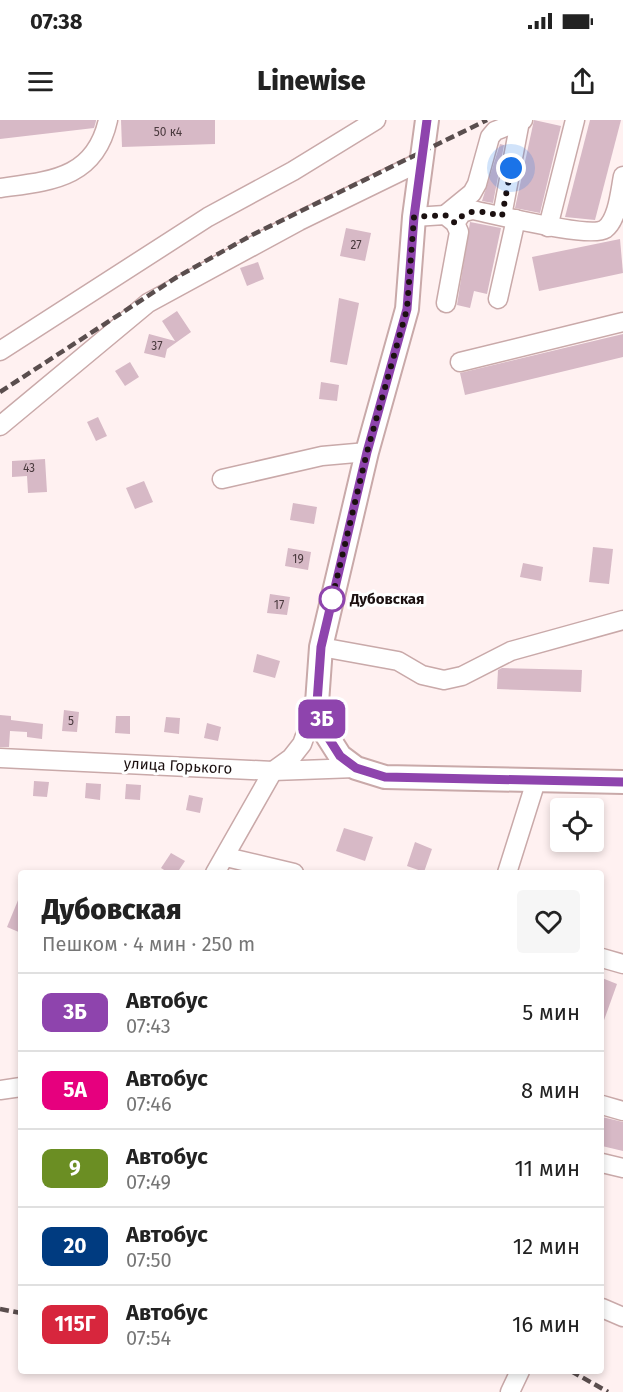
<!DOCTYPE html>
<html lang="ru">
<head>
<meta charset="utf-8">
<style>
	:root { --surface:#fff; --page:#f6f6f6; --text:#222; --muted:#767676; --line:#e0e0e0 }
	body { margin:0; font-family:"Fira Sans",sans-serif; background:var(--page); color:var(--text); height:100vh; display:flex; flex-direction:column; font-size:22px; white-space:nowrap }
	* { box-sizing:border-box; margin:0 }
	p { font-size:20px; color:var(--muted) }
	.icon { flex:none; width:33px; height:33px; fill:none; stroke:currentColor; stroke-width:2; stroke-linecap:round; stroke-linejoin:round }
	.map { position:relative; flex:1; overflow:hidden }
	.panel { position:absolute; left:18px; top:750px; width:586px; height:504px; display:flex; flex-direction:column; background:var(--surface); border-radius:6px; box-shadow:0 3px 9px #0003 }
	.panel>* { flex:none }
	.badge { padding:0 12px; border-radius:9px; font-size:21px; line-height:39px }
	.fabs { position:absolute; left:550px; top:678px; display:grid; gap:12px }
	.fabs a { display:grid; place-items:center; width:54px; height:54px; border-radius:6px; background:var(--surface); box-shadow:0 3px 9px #0003; font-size:30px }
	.you { position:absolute; width:30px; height:30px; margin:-15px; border:4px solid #fff; border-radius:50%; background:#1a73e8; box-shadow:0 0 0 9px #1a73e833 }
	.map>.badge { position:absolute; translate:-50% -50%; box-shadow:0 0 0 3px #fff }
	.round { display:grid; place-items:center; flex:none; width:63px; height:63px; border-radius:6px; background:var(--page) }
	.overview { display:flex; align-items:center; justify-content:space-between; height:102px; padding:0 24px }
	h1 { font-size:28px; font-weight:800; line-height:45px }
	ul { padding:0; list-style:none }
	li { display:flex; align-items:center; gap:18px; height:78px; padding:0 24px; border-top:2px solid var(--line) }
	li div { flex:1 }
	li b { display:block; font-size:22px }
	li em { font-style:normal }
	li .badge { min-width:66px; font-weight:700; text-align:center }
	.status { display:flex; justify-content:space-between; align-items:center; height:42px; padding:0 30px; background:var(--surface); direction:ltr }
	.status svg { height:16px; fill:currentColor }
	header { display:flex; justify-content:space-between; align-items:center; height:78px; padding:0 24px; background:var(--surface); font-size:27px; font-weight:800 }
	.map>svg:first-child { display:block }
	.building { fill:#d7b9c6 }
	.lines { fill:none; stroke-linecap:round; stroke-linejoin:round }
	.minor-casing { stroke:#c9a9a9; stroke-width:21 }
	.major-casing { stroke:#c9a9a9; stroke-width:26 }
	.minor { stroke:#fff; stroke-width:18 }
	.major { stroke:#fff; stroke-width:22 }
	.rail { stroke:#5a4e4e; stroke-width:4.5; stroke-dasharray:9 4.5; stroke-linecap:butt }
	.line-casing { stroke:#fff; stroke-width:14 }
	.line { stroke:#8e44ad; stroke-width:9 }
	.walk { stroke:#1b1010; stroke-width:6; stroke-dasharray:0 10.8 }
	.stop-dot { fill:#fff; stroke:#8e44ad; stroke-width:3 }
	.labels { text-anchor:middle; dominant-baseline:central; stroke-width:6; stroke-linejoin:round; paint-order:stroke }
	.number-label { font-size:12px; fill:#4a3a3e }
	.stop-label { font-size:15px; font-weight:bold; fill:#1b1010; stroke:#fff; text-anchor:start }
	.street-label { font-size:15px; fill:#1b1010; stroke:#fff }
</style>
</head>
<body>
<div class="status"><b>07:38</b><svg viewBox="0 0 49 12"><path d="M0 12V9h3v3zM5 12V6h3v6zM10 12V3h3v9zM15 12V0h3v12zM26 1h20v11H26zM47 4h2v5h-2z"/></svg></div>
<header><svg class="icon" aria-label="menu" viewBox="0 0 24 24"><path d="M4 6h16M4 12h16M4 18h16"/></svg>Linewise<svg class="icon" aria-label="share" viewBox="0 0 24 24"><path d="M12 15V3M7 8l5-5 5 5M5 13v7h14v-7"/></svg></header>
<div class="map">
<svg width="623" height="1272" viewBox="0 0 623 1272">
	<rect width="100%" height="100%" fill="#fff1f1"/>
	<!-- building -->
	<g class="building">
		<polygon points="0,0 96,0 96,1 94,8 0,19"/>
		<polygon points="121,0 215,0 215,24 122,27"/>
		<polygon points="534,0 561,6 540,93 515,88"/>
		<polygon points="590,0 621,0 595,100 565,97"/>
		<polygon points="500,24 504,25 493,83 482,81"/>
		<polygon points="470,102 501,108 487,174 474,171 470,188 457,185"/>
		<polygon points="346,108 371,113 365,141 340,136"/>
		<polygon points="620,119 623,153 539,171 532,137"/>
		<polygon points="258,142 264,159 247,166 240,148"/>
		<polygon points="339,178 359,183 347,245 330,242"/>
		<polygon points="177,191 191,212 167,229 165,238 144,233 149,214 175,221 162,201"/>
		<polygon points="623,214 623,237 465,275 460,253"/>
		<polygon points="130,242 139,257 125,266 115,251"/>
		<polygon points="321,262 339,265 337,281 319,279"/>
		<polygon points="98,297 107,316 96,321 87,302"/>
		<polygon points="45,339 47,372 28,373 27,356 12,357 12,341"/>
		<polygon points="144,361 153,382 135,389 126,368"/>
		<polygon points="293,383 317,387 314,404 290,400"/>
		<polygon points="593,427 613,429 609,464 589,462"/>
		<polygon points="288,428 311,432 308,450 285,446"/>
		<polygon points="523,443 543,447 541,461 520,457"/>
		<polygon points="270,474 290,477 287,495 267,493"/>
		<polygon points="257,534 280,541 275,558 253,552"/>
		<polygon points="502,548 582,550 581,572 497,569 498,550"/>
		<polygon points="64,590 79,592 77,612 62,611"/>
		<polygon points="0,595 11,596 11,600 43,604 42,619 27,617 27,612 10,611 9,627 0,627"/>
		<polygon points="116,596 130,596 130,614 115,613"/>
		<polygon points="166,597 180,598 179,614 164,612"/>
		<polygon points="207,603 221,607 218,621 204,618"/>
		<polygon points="34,661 49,662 47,677 33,676"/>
		<polygon points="86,663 101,664 100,680 85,678"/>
		<polygon points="126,664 141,665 140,680 125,679"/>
		<polygon points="189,675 203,678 200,693 186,690"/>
		<polygon points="344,708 373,717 365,741 336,731"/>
		<polygon points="415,722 432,729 424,752 407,746"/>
		<polygon points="171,733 185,741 177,753 169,753 161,748"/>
		<polygon points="21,773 21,813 7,807"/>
		<polygon points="602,858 617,864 603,903 602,903"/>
		<polygon points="602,997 623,1002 623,1031 602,1026"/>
	</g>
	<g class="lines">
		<defs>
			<g id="minor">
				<path d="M0,68C50,61 95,59 108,0"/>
				<polyline points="445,95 472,73 477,64 490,17 495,11 523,0"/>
				<polyline points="502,96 520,1"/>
				<polyline points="414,97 445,95 455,103 459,112 446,183"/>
				<path d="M455,103L462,93L472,90C494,94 590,119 605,109C618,99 620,71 623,56"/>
				<polyline points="548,107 575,0"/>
				<polyline points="498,179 516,99"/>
				<polyline points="0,231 208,97 293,51 376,0"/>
				<polyline points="460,242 623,202"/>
				<polyline points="0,306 148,183 299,101 420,42"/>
				<polyline points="222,359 322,336 367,332"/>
				<polyline points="321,527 398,541 422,555 444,560 462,556 511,531 623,500"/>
				<polyline points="0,638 273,651 356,648"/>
				<polyline points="226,737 294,753"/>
				<polyline points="215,753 273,651 291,638 302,624 317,583"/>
				<polyline points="507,753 536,661"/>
				<polyline points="602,838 623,844"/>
				<polyline points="0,970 21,967"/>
				<polyline points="602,985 623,991"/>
				<polyline points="602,1043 623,1048"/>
				<polyline points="602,1188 623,1197"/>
				<polyline points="510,1272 520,1251"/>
			</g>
			<polyline id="major" points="427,0 414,97 407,189 367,332 321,527 317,583 326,614 340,636 356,648 385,657 623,662"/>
		</defs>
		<!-- minor casing -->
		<use href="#minor" class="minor-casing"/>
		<!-- major casing -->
		<use href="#major" class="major-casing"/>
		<!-- minor -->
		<use href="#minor" class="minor"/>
		<!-- major -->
		<use href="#major" class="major"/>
		<!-- rail -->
		<g class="rail">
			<polyline points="0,272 177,157 252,115 487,0"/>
			<polyline points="0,1189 21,1193"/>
			<polyline points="571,1251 608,1272"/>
		</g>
	</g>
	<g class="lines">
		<defs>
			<polyline id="line" points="427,0 414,97 407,189 367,332 321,527 317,583 326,614 340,636 356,648 385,657 623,662"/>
		</defs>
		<!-- line casing -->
		<use href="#line" class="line-casing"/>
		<!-- line -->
		<use href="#line" class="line"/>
		<!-- walk -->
		<path class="walk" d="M332,479L331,483L367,332L407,189L414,97L445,95L455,103C468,86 483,92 502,96L511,48"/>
	</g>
	<!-- markers -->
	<circle class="stop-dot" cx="332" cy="479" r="12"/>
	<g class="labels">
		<!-- number labels -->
		<g class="number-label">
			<text x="168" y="12">50 к4</text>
			<text x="356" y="125">27</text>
			<text x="157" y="226">37</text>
			<text x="29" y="348">43</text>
			<text x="298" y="439">19</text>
			<text x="279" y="485">17</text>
			<text x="71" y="601">5</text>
		</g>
		<!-- stop labels -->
		<g class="stop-label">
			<text x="350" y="479">Дубовская</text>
		</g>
		<!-- street labels -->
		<g class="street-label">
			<text transform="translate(178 646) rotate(3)">улица Горького</text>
		</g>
	</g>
</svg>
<div class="fabs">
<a><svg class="icon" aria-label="locate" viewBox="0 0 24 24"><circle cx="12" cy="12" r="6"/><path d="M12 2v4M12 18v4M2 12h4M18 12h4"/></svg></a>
</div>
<div class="you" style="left:511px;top:48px"></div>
<b class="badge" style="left:322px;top:599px;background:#8e44ad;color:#fff">3Б</b>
<section class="panel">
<div class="overview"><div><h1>Дубовская</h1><p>Пешком · 4 мин · 250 m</p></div><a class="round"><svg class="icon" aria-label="heart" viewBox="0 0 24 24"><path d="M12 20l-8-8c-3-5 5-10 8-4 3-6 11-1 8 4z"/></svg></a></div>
<ul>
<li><span class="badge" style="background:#8e44ad;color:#fff">3Б</span><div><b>Автобус</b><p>07:43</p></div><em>5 мин</em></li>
<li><span class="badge" style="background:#e6007e;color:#fff">5А</span><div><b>Автобус</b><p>07:46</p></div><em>8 мин</em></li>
<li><span class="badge" style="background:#6b8e23;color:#fff">9</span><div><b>Автобус</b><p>07:49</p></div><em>11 мин</em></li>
<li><span class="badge" style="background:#003b80;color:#fff">20</span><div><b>Автобус</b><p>07:50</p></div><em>12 мин</em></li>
<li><span class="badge" style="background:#d7263d;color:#fff">115Г</span><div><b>Автобус</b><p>07:54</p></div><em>16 мин</em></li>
</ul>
</section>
</div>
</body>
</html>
